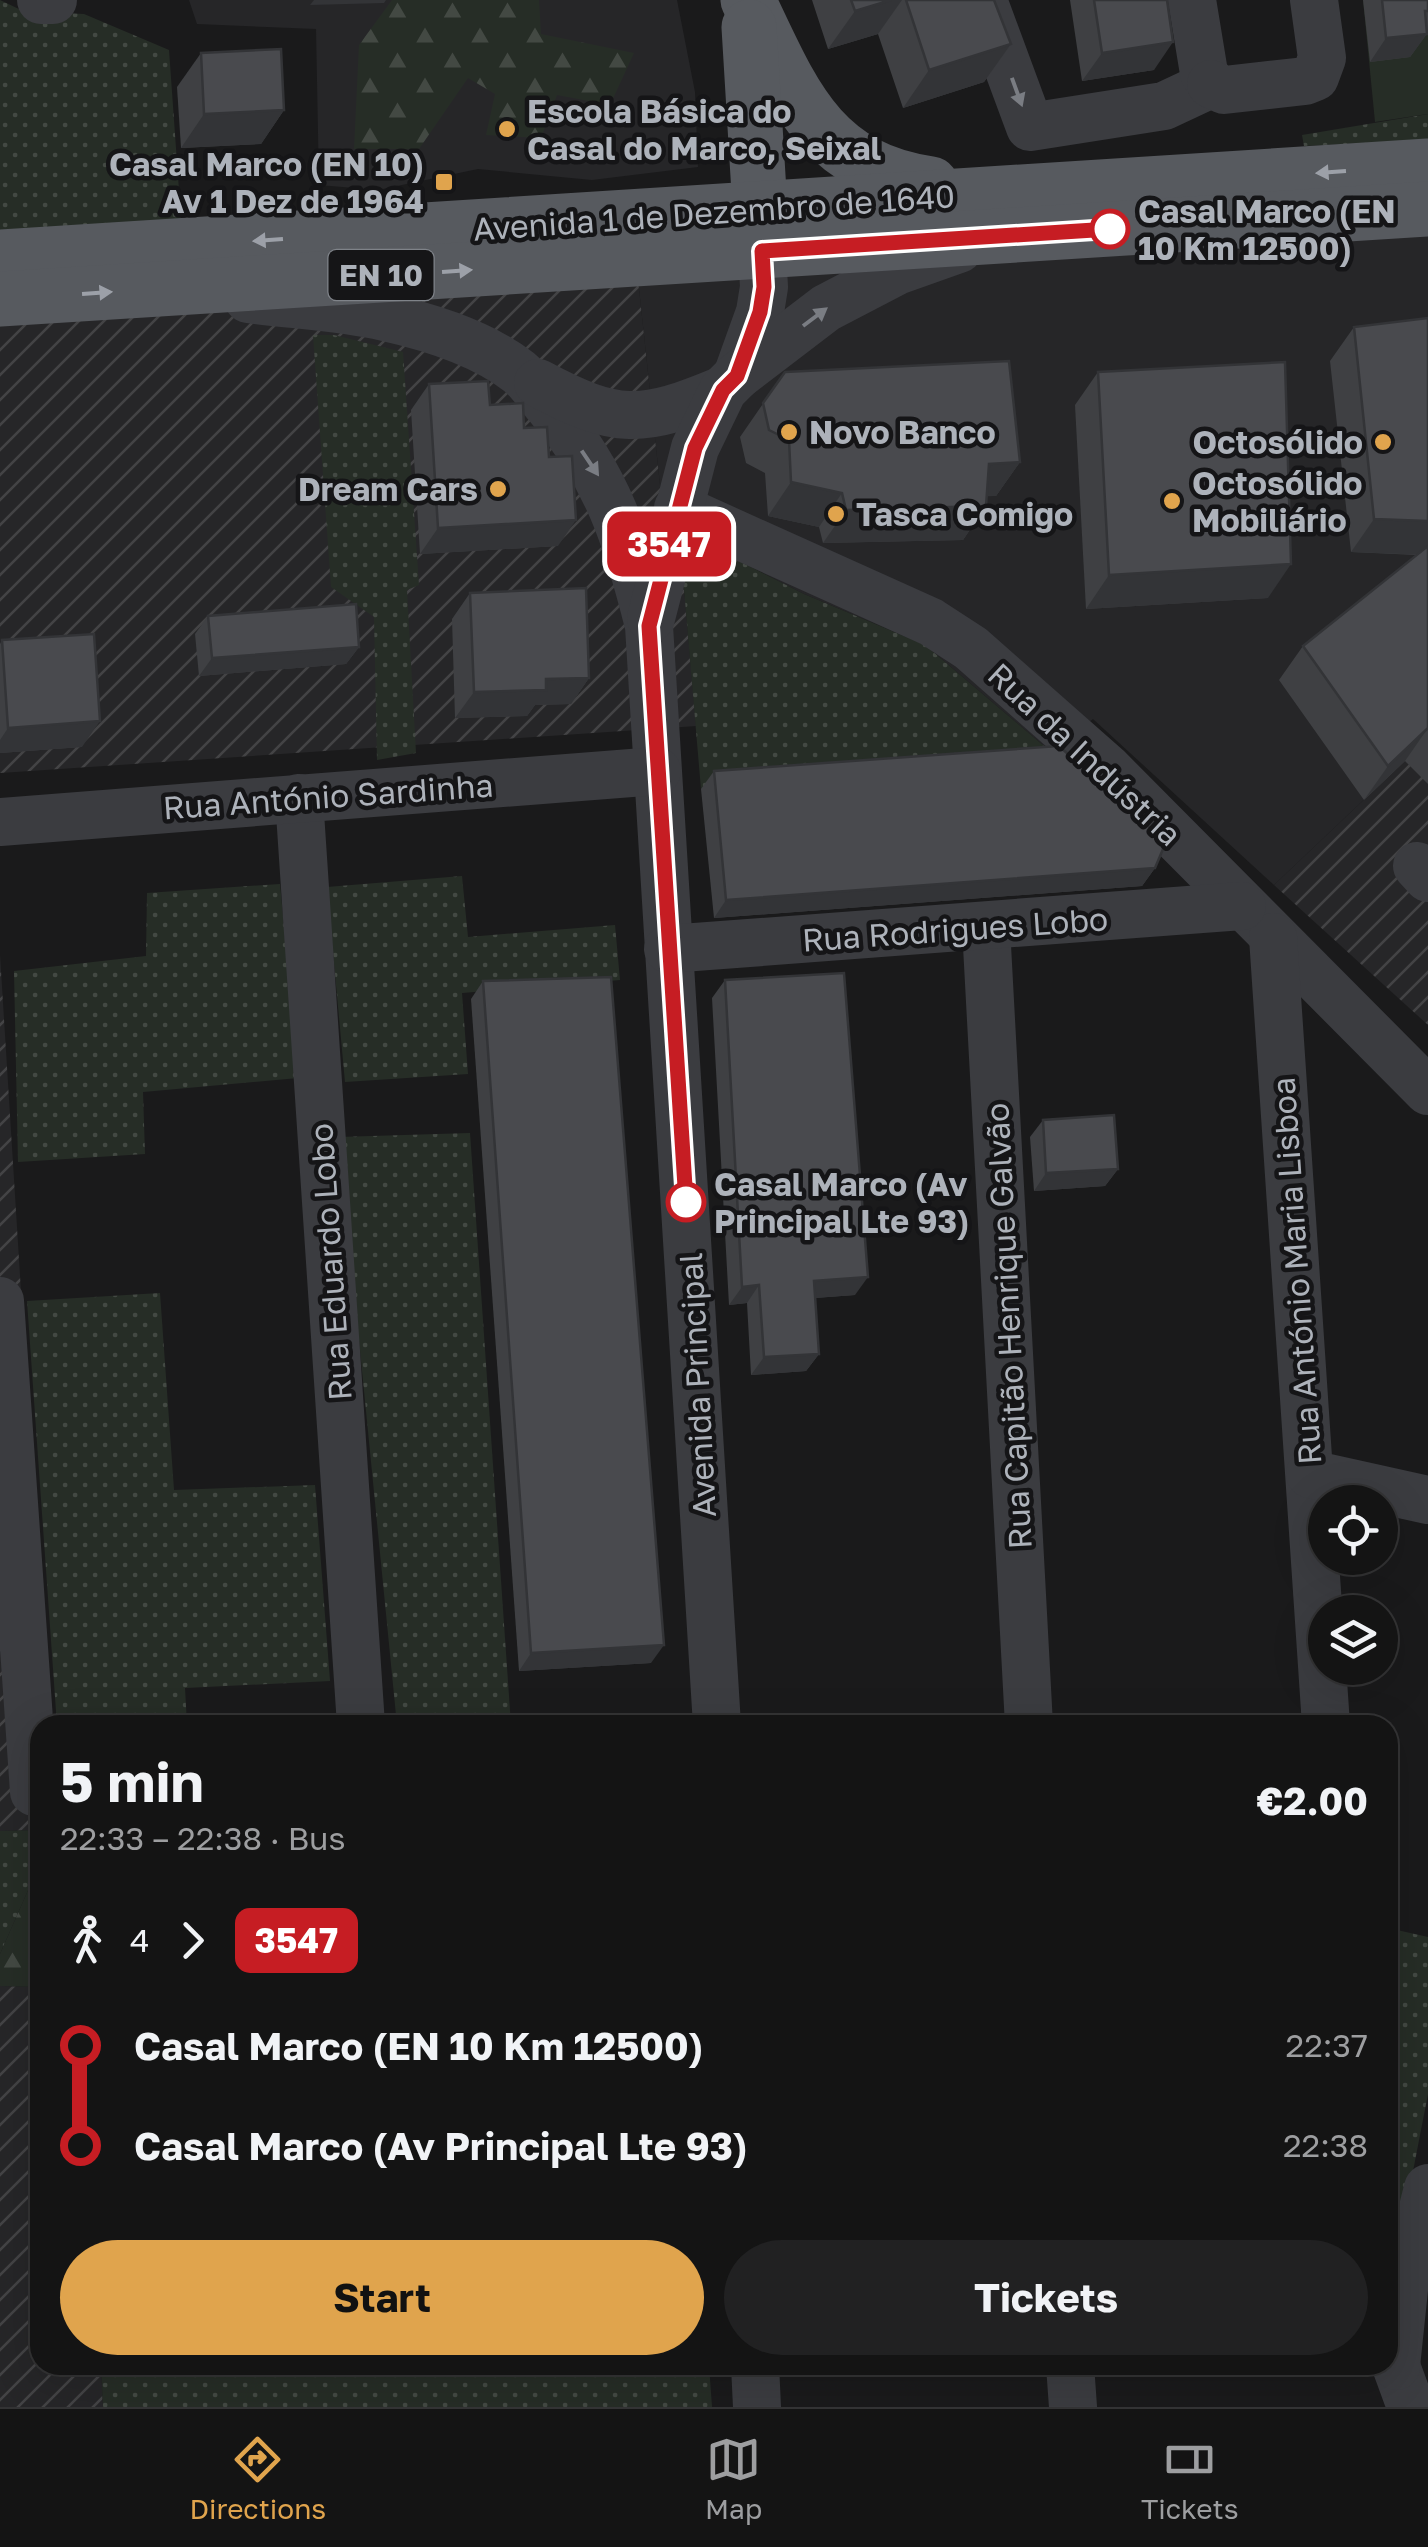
<!DOCTYPE html>
<html lang="en">
<head>
<meta charset="utf-8">
<style>
	:root { --surface:#141414; --page:#212122; --text:#f1f3f6; --muted:#9d9ea0; --line:#333334; --accent:#e0a44d }
	body { margin:0; font-family:"Golos Text",sans-serif; background:var(--page); color:var(--text); height:100vh; display:flex; flex-direction:column; font-size:38px; white-space:nowrap }
	* { box-sizing:border-box; margin:0 }
	p { font-size:32px; color:var(--muted) }
	.icon { flex:none; width:55px; height:55px; fill:none; stroke:currentColor; stroke-width:2; stroke-linecap:round; stroke-linejoin:round }
	.map { position:relative; flex:1; overflow:hidden }
	.side { position:absolute; left:30px; top:1715px; width:1368px; height:660px; display:flex; flex-direction:column; background:var(--surface); border-radius:30px; box-shadow:0 10px 40px #0002,0 0 0 2px var(--line) }
	.side>* { flex:none }
	.badge { padding:0 20px; border-radius:15px; font-size:35px; line-height:65px }
	.fabs { position:absolute; left:1308px; top:1485px; display:grid; gap:20px }
	.fabs a { display:grid; place-items:center; width:90px; height:90px; border-radius:50%; background:var(--surface); box-shadow:0 10px 40px #0002,0 0 0 2px var(--line); font-size:50px }
	.map>.badge { position:absolute; translate:-50% -50%; box-shadow:0 0 0 5px #fff }
	.legs { display:flex; align-items:center; gap:15px; height:110px; padding:0 30px; font-size:32px }
	.legs p { margin-inline-start:auto }
	.headline { display:flex; align-items:center; justify-content:space-between; height:170px; padding:0 30px }
	h1 { font-size:55px; font-weight:700; line-height:75px }
	.action { display:flex; gap:20px; margin-top:auto; padding:20px 30px }
	.action a { flex:1; height:115px; border-radius:60px; background:var(--accent); color:#111; font-size:40px; font-weight:700; line-height:115px; text-align:center }
	.action a+a { background:var(--page); color:var(--text) }
	ul { padding:0 30px; list-style:none }
	li { display:flex; align-items:center; gap:35px; height:100px; font-size:38px }
	li i { display:grid; place-items:center; width:15px; height:100%; margin:0 12px; background:currentColor }
	li i::after { content:''; width:25px; height:25px; margin:-12px; border:8px solid; border-radius:50%; background:var(--surface) }
	li p { margin-inline-start:auto }
	li:first-child i { background:linear-gradient(#0000 50%,currentColor 0) }
	li:last-child i { background:linear-gradient(currentColor 50%,#0000 0) }
	.dock { display:flex; justify-content:space-around; align-items:center; height:140px; border-top:2px solid var(--line); background:var(--surface); font-size:28px; color:var(--muted) }
	.dock a { display:grid; justify-items:center; gap:5px }
	.dock .selected { color:var(--accent) }
	.map>svg:first-child { display:block }
	.built { fill:#262628 }
	.industrial { fill:url(#industrial-furrows) }
	.green { fill:url(#green-dots) }
	.forest { fill:url(#forest-firs) }
	.pitch { fill:#262d26 }
	.lines { fill:none; stroke-linecap:round; stroke-linejoin:round }
	.minor { stroke:#3b3c40; stroke-width:48 }
	.major { stroke:#575a5f; stroke-width:55 }
	.wall { fill:#3f4043 }
	.shaded-wall { fill:#333437 }
	.building { fill:#494a4e; stroke:#333437; stroke-width:2.5 }
	.oneway { fill:#7a7d83 }
	.oneway2 { fill:#9ca0a8 }
	.line-1-casing { stroke:#fff; stroke-width:22 }
	.line-1 { stroke:#c61d23; stroke-width:15 }
	.poi-dot { fill:#e0a44d; stroke:#151517; stroke-width:4 }
	.stop-1-dot { fill:#fff; stroke:#c61d23; stroke-width:5 }
	.labels { text-anchor:middle; dominant-baseline:central; stroke-width:9; stroke-linejoin:round; paint-order:stroke }
	.shield { fill:#151517; stroke:#7f8389; stroke-width:2.5 }
	.shield-label { font-size:30px; font-weight:bold; fill:#adb2ba }
	.poi-label { font-size:32px; font-weight:bold; fill:#adb2ba; stroke:#151517; text-anchor:start }
	.stop-label { font-size:32px; font-weight:bold; fill:#adb2ba; stroke:#151517; text-anchor:start }
	.street-label { font-size:32px; fill:#adb2ba; stroke:#151517 }
</style>
</head>
<body>
<div class="map">
<svg width="1428" height="2407" viewBox="0 0 1428 2407">
	<defs>
		<pattern id="industrial-furrows" width="10" height="10" patternUnits="userSpaceOnUse" patternTransform="scale(2.5)"><rect width="10" height="10" fill="#262628"/><path d="M-1 1l2-2M0 10L10 0M9 11l2-2" fill="none" stroke="#434345"/></pattern>
		<pattern id="green-dots" width="8" height="8" patternUnits="userSpaceOnUse" patternTransform="scale(2.5)"><rect width="8" height="8" fill="#262d26"/><path d="M2 2h.1M6 6h.1" fill="none" stroke="#434943" stroke-width="1.8" stroke-linecap="round"/></pattern>
		<pattern id="forest-firs" width="22" height="20" patternUnits="userSpaceOnUse" patternTransform="scale(2.5)"><rect width="22" height="20" fill="#262d26"/><path d="M5 1l3.5 6h-7zM16 11l3.5 6h-7z" fill="#434943"/></pattern>
	</defs>
	<rect width="100%" height="100%" fill="#1a1a1b"/>
	<!-- built -->
	<g class="built">
		<polygon points="189,0 677,0 695,92 698,167 592,180 478,169 378,190 319,185 316,29 197,24"/>
		<polygon points="1428,191 1428,739 1274,885 1093,719 1051,752 925,645 804,594 717,550 681,554 660,485 634,242"/>
	</g>
	<!-- industrial -->
	<g class="industrial">
		<polygon points="634,242 660,485 681,554 696,726 0,773 0,278"/>
		<polygon points="1428,739 1428,1025 1274,885"/>
		<polygon points="0,955 48,1725 40,1725 40,1830 0,1831"/>
		<polygon points="0,1986 40,1987 40,2365 101,2365 103,2407 0,2407"/>
	</g>
	<!-- green -->
	<g class="green">
		<polygon points="0,0 23,11 84,14 169,50 181,219 0,231"/>
		<polygon points="1428,114 1428,140 1304,146 1302,135"/>
		<polygon points="313,335 334,335 403,352 419,585 407,590 416,753 377,760 374,617 331,587"/>
		<polygon points="717,550 804,594 925,645 1051,752 1046,764 701,789 681,554"/>
		<polygon points="462,876 468,937 615,925 620,980 462,993 468,1074 345,1082 327,887"/>
		<polygon points="280,884 298,1078 143,1092 145,1154 18,1162 14,971 146,956 147,893"/>
		<polygon points="470,1133 511,1725 397,1725 339,1137"/>
		<polygon points="160,1293 174,1490 315,1485 330,1681 185,1688 187,1725 57,1725 27,1301"/>
		<polygon points="40,1830 40,1863 0,1954 0,1831"/>
		<polygon points="1388,1928 1428,1937 1428,2094 1397,2253 1388,2254"/>
		<polygon points="101,2365 709,2365 712,2407 103,2407"/>
	</g>
	<!-- forest -->
	<g class="forest">
		<polygon points="392,0 539,0 541,34 634,53 610,105 557,95 541,138 486,135 495,94 468,78 419,149 354,149 359,45"/>
		<polygon points="40,1863 40,1987 0,1986 0,1954"/>
	</g>
	<!-- pitch -->
	<polygon class="pitch" points="1363,0 1428,0 1428,114 1375,122"/>
	<g class="lines">
		<!-- minor -->
		<g class="minor">
			<polyline points="41,0 53,0"/>
			<polyline points="983,0 1030,127 1164,106 1211,84"/>
			<polyline points="1192,0 1204,73 1211,84"/>
			<polyline points="1211,84 1224,90 1305,81 1315,77 1322,58 1314,0"/>
			<path d="M248,299C293,305 341,307 385,317C430,327 482,343 519,372C530,381 539,395 549,407C608,478 627,538 649,626L717,1725"/>
			<polyline points="737,376 760,312 764,287 760,214"/>
			<path d="M538,383C616,425 642,424 723,390"/>
			<polyline points="678,508 931,622 971,648 1107,768 1428,1091"/>
			<polyline points="651,618 695,448 723,390 737,376 826,308 897,271 959,249"/>
			<polyline points="299,798 361,1725"/>
			<polyline points="0,822 657,771"/>
			<polyline points="1417,866 1428,878"/>
			<polyline points="986,927 1029,1725"/>
			<polyline points="1273,937 1326,1725"/>
			<polyline points="668,949 1242,906"/>
			<polyline points="0,1301 34,1792"/>
			<polyline points="1310,1474 1428,1500"/>
			<polyline points="1388,2344 1411,2407"/>
			<polyline points="755,2365 757,2407"/>
			<polyline points="1070,2365 1073,2407"/>
			<polyline points="1396,2366 1405,2280 1428,2188"/>
		</g>
		<!-- major -->
		<g class="major">
			<path d="M748,0C792,92 819,168 931,184"/>
			<polyline points="749,27 760,209"/>
			<polyline points="0,257 1428,166"/>
			<polyline points="0,299 1428,209"/>
		</g>
	</g>
	<!-- wall -->
	<g class="wall">
		<polygon points="812,0 994,0 1011,44 984,82 903,108 878,34 828,49"/>
		<polygon points="1070,0 1167,0 1154,70 1082,81"/>
		<polygon points="1363,0 1428,0 1428,32 1410,57 1370,62"/>
		<polygon points="201,53 284,110 261,144 181,148 177,87"/>
		<polygon points="1428,318 1428,784 1405,761 1364,800 1279,680 1303,646 1417,555 1351,552 1330,361 1354,327"/>
		<polygon points="785,372 1020,462 996,496 987,496 986,506 963,540 823,543 819,527 768,516 765,473 746,463 740,437"/>
		<polygon points="1098,372 1268,598 1086,609 1075,405"/>
		<polygon points="429,384 490,405 524,428 549,457 558,546 420,554 411,410"/>
		<polygon points="470,593 589,678 571,704 535,705 527,716 455,718 452,619"/>
		<polygon points="208,616 359,647 346,664 199,676 195,634"/>
		<polygon points="2,640 82,747 0,753 0,644"/>
		<polygon points="714,771 1155,868 1142,886 714,918 701,789"/>
		<polygon points="725,980 855,1295 815,1298 819,1354 806,1371 751,1375 747,1303 729,1305 712,998"/>
		<polygon points="483,981 651,1663 519,1671 471,999"/>
		<polygon points="1043,1120 1118,1169 1105,1186 1034,1191 1030,1137"/>
	</g>
	<!-- shaded-wall -->
	<g class="shaded-wall">
		<polygon points="314,0 386,0 384,3 310,5"/>
		<polygon points="891,0 902,0 878,34 828,49 855,11"/>
		<polygon points="1427,34 1410,57 1370,62 1386,38"/>
		<polygon points="1173,42 1154,70 1082,81 1102,53"/>
		<polygon points="1011,44 984,82 903,108 929,70"/>
		<polygon points="284,110 261,144 181,148 204,114"/>
		<polygon points="1020,462 996,496 966,497 989,464"/>
		<polygon points="791,482 842,493 819,527 768,516"/>
		<polygon points="986,506 963,540 823,543 846,510"/>
		<polygon points="1374,519 1428,521 1428,555 1351,552"/>
		<polygon points="576,520 558,546 420,554 438,528"/>
		<polygon points="1291,564 1268,598 1086,609 1109,575"/>
		<polygon points="359,647 346,664 199,676 212,658"/>
		<polygon points="589,678 571,704 535,705 527,716 455,718 474,692 546,679"/>
		<polygon points="100,721 82,747 0,753 0,740 8,728"/>
		<polygon points="1428,728 1405,761 1364,800 1388,766"/>
		<polygon points="1155,868 1142,886 714,918 726,900"/>
		<polygon points="1118,1169 1105,1186 1034,1191 1046,1173"/>
		<polygon points="868,1277 855,1295 801,1299 814,1281"/>
		<polygon points="759,1285 747,1303 729,1305 742,1287"/>
		<polygon points="819,1354 806,1371 751,1375 764,1357"/>
		<polygon points="664,1645 651,1663 519,1671 531,1653"/>
	</g>
	<!-- building -->
	<g class="building">
		<polygon points="851,0 891,0 855,11"/>
		<polygon points="906,0 994,0 1011,44 929,70"/>
		<polygon points="1094,0 1167,0 1173,42 1102,53"/>
		<polygon points="1382,0 1428,0 1428,11 1425,11 1427,34 1386,38"/>
		<polygon points="281,49 284,110 204,114 201,53"/>
		<polygon points="1428,318 1428,521 1374,519 1354,327"/>
		<polygon points="1009,361 1020,462 989,464 986,506 846,510 842,493 791,482 789,440 769,430 763,403 785,372"/>
		<polygon points="1285,362 1291,564 1109,575 1098,372"/>
		<polygon points="488,381 490,405 523,403 524,428 547,427 549,457 572,456 576,520 438,528 429,384"/>
		<polygon points="1428,546 1428,728 1388,766 1303,646"/>
		<polygon points="586,588 589,678 546,679 546,690 474,692 470,593"/>
		<polygon points="356,604 359,647 212,658 208,616"/>
		<polygon points="94,634 100,721 8,728 2,640"/>
		<polygon points="1059,746 1166,842 1155,868 726,900 714,771"/>
		<polygon points="844,973 868,1277 814,1281 819,1354 764,1357 759,1285 742,1287 725,980"/>
		<polygon points="611,977 664,1645 531,1653 483,981"/>
		<polygon points="1114,1115 1118,1169 1046,1173 1043,1120"/>
	</g>
	<!-- one-way arrows -->
	<defs><path id="oneway-solid" d="M-6-.8H1V-3.2L6.5 0L1 3.2V.8H-6Z" transform="scale(2.5)"/></defs>
	<g class="oneway">
		<use href="#oneway-solid" transform="translate(1017 92) rotate(70)"/>
		<use href="#oneway-solid" transform="translate(815 317) rotate(-37)"/>
		<use href="#oneway-solid" transform="translate(590 463) rotate(56)"/>
	</g>
	<g class="oneway2">
		<use href="#oneway-solid" transform="translate(1331 172) rotate(176)"/>
		<use href="#oneway-solid" transform="translate(268 240) rotate(176)"/>
		<use href="#oneway-solid" transform="translate(457 271) rotate(-4)"/>
		<use href="#oneway-solid" transform="translate(97 293) rotate(-4)"/>
	</g>
	<g class="lines">
		<defs>
			<polyline id="line-1" points="686,1202 649,626 695,448 723,390 737,376 760,312 764,287 762,251 1110,229"/>
		</defs>
		<!-- line-1 casing -->
		<use href="#line-1" class="line-1-casing"/>
		<!-- line-1 -->
		<use href="#line-1" class="line-1"/>
	</g>
	<!-- markers -->
	<g class="poi-dot">
		<circle cx="507" cy="129" r="10"/>
		<rect x="434" y="172" width="20" height="20" rx="5"/>
		<circle cx="789" cy="432" r="10"/>
		<circle cx="1383" cy="442" r="10"/>
		<circle cx="498" cy="489" r="10"/>
		<circle cx="1172" cy="501" r="10"/>
		<circle cx="836" cy="514" r="10"/>
	</g>
	<g class="stop-1-dot">
		<circle cx="1110" cy="229" r="18"/>
		<circle cx="686" cy="1202" r="18"/>
	</g>
	<g class="labels">
		<!-- shield labels -->
		<rect class="shield" x="328.5" y="250" width="105" height="50" rx="8"/>
		<g class="shield-label">
			<text x="381" y="275">EN 10</text>
		</g>
		<!-- poi labels -->
		<g class="poi-label">
			<text x="527" y="111">Escola Básica do<tspan x="527" dy="37">Casal do Marco, Seixal</tspan></text>
			<text x="424" y="164" text-anchor="end">Casal Marco (EN 10)<tspan x="424" dy="37">Av 1 Dez de 1964</tspan></text>
			<text x="809" y="432">Novo Banco</text>
			<text x="1363" y="442" text-anchor="end">Octosólido</text>
			<text x="1192" y="483">Octosólido<tspan x="1192" dy="37">Mobiliário</tspan></text>
			<text x="478" y="489" text-anchor="end">Dream Cars</text>
			<text x="856" y="514">Tasca Comigo</text>
		</g>
		<!-- stop labels -->
		<g class="stop-label">
			<text x="1138" y="211">Casal Marco (EN<tspan x="1138" dy="37">10 Km 12500)</tspan></text>
			<text x="714" y="1184">Casal Marco (Av<tspan x="714" dy="37">Principal Lte 93)</tspan></text>
		</g>
		<!-- street labels -->
		<g class="street-label">
			<text transform="translate(714 212) rotate(-4)">Avenida 1 de Dezembro de 1640</text>
			<text transform="translate(1085 754) rotate(43)">Rua da Indústria</text>
			<text transform="translate(328 796) rotate(-4)">Rua António Sardinha</text>
			<text transform="translate(955 929) rotate(-4)">Rua Rodrigues Lobo</text>
			<text transform="translate(330 1262) rotate(-94)">Rua Eduardo Lobo</text>
			<text transform="translate(1296 1271) rotate(-94)">Rua António Maria Lisboa</text>
			<text transform="translate(1008 1326) rotate(-93)">Rua Capitão Henrique Galvão</text>
			<text transform="translate(697 1385) rotate(-93)">Avenida Principal</text>
		</g>
	</g>
</svg>
<div class="fabs">
<a><svg class="icon" aria-label="locate" viewBox="0 0 24 24"><circle cx="12" cy="12" r="6"/><path d="M12 2v4M12 18v4M2 12h4M18 12h4"/></svg></a>
<a><svg class="icon" aria-label="layers" viewBox="0 0 24 24"><path d="M12 4l9 5-9 5-9-5zM3 14l9 5 9-5"/></svg></a>
</div>
<b class="badge" style="left:669px;top:544px;background:#c61d23;color:#fff">3547</b>
<section class="side">
<div class="headline"><div><h1>5 min</h1><p>22:33 – 22:38 · Bus</p></div><b>€2.00</b></div>
<div class="legs"><svg class="icon" aria-label="walk" viewBox="0 0 24 24"><circle cx="13" cy="4" r="2"/><path d="M13 8l-2 6 4 7M11 14l-3 7M7 12l3-4h3l4 4"/></svg>4<svg class="icon" aria-label="forward" viewBox="0 0 24 24"><path d="M9 5l7 7-7 7"/></svg><b class="badge" style="background:#c61d23;color:#fff">3547</b></div>
<ul>
<li><i style="color:#c61d23"></i><b>Casal Marco (EN 10 Km 12500)</b><p>22:37</p></li>
<li><i style="color:#c61d23"></i><b>Casal Marco (Av Principal Lte 93)</b><p>22:38</p></li>
</ul>
<div class="action"><a>Start</a><a>Tickets</a></div>
</section>
</div>
<nav class="dock">
<a class="selected"><svg class="icon" aria-label="directions" viewBox="0 0 24 24"><path d="M12 3l9 9-9 9-9-9zM9 14v-3h6M13 9l2 2-2 2"/></svg>Directions</a>
<a><svg class="icon" aria-label="map" viewBox="0 0 24 24"><path d="M3 6l6-2 6 2 6-2v14l-6 2-6-2-6 2zM9 4v14M15 6v14"/></svg>Map</a>
<a><svg class="icon" aria-label="tickets" viewBox="0 0 24 24"><path d="M3 7h18v10H3zM15 7v10"/></svg>Tickets</a>
</nav>
</body>
</html>
